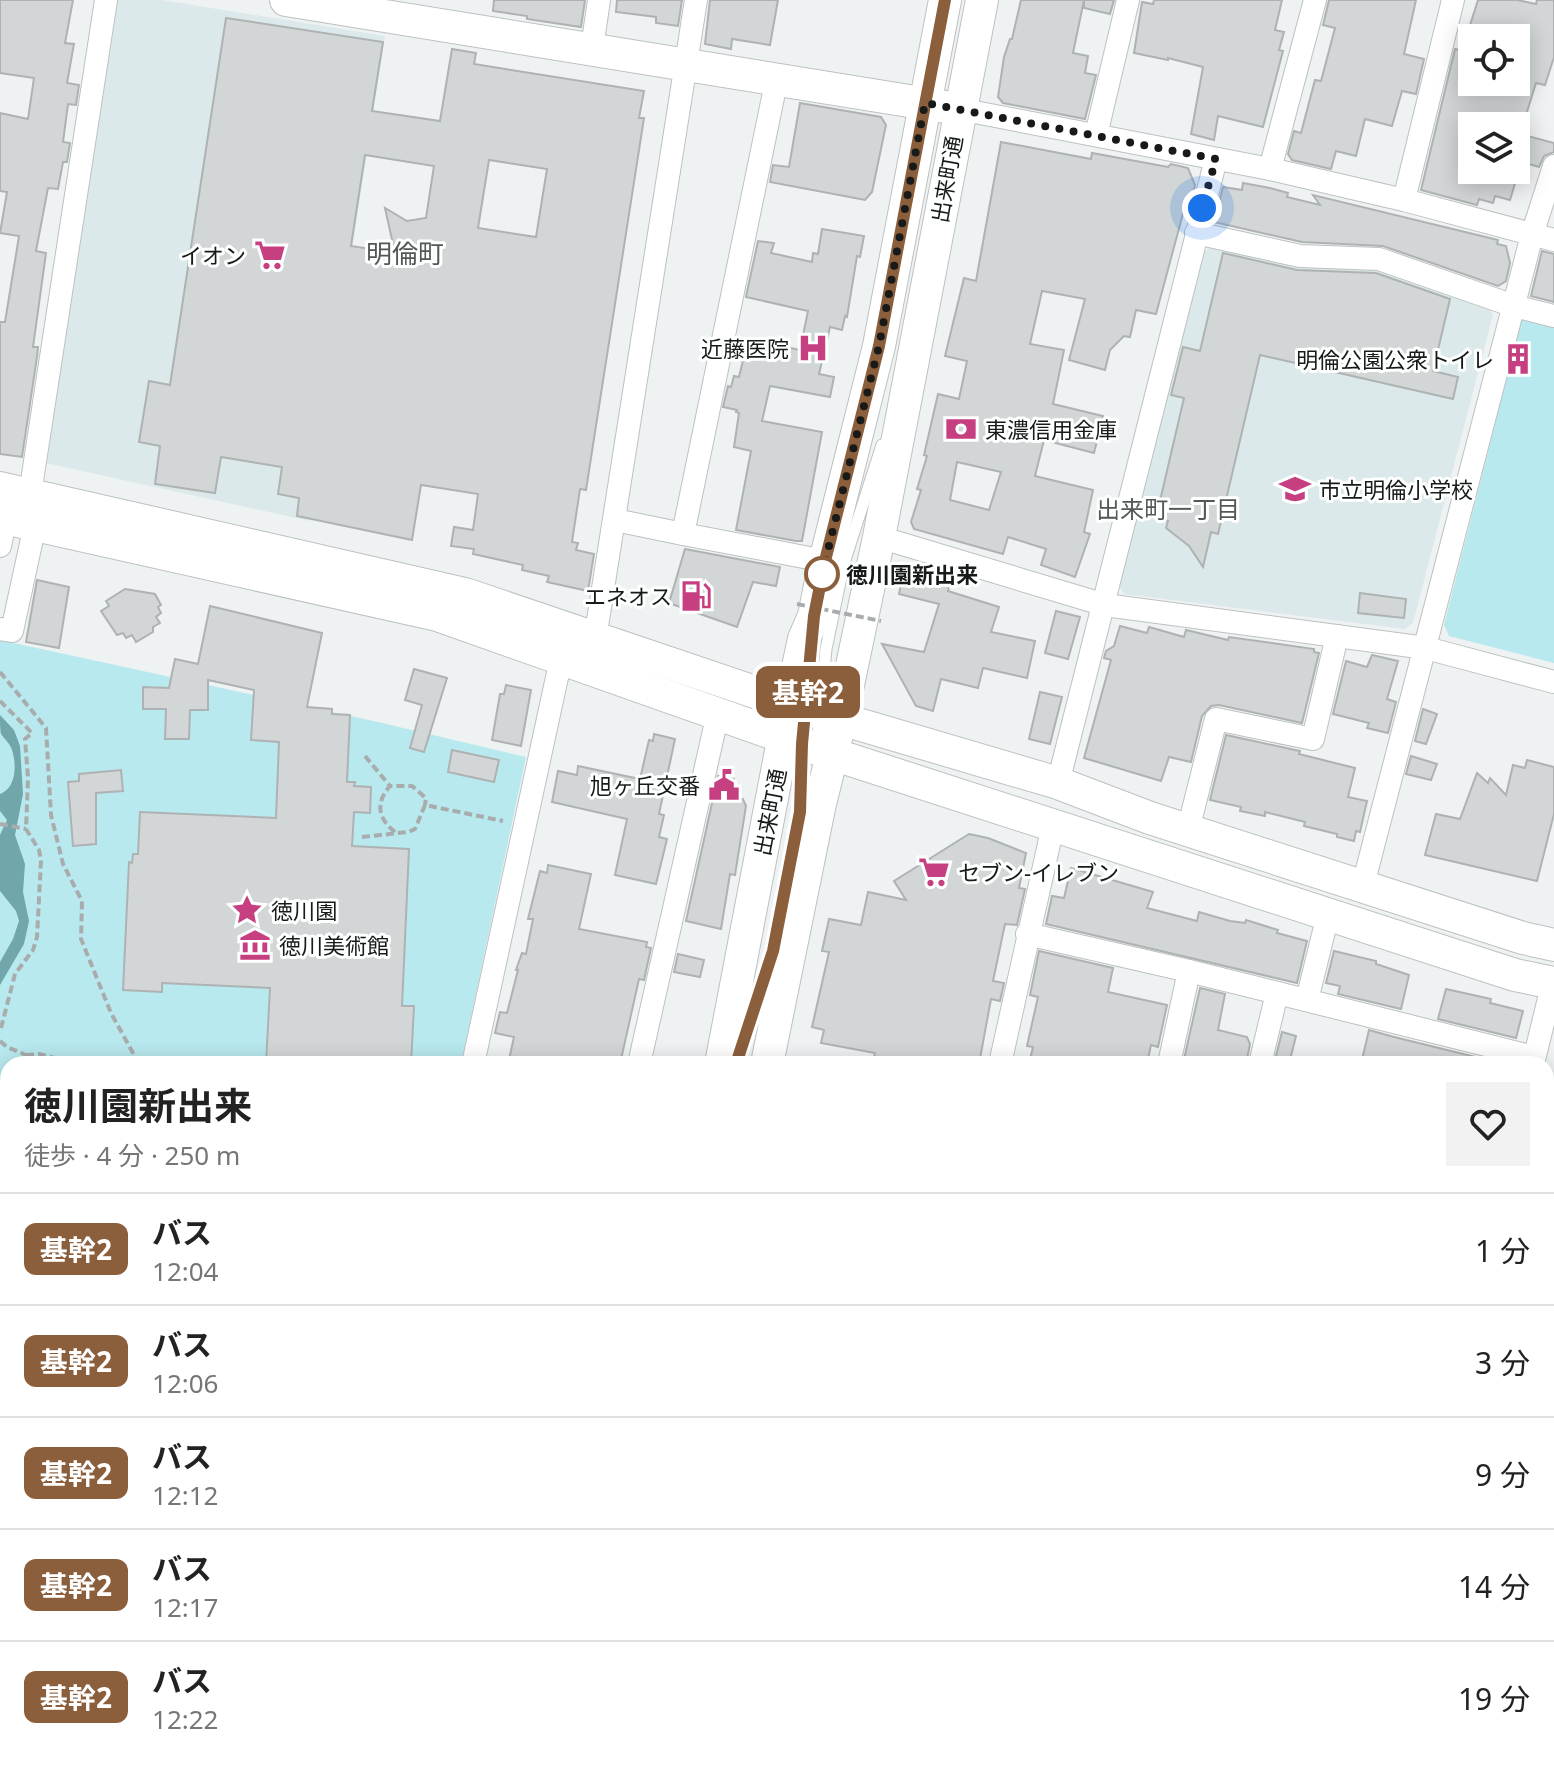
<!DOCTYPE html>
<html lang="ja">
<head>
<meta charset="utf-8">
<style>
	:root { --surface:#fff; --page:#f2f2f2; --text:#222; --muted:#767676; --line:#e0e0e0 }
	body { margin:0; font-family:"Noto Sans","Noto Sans JP",sans-serif; background:var(--page); color:var(--text); height:100vh; display:flex; flex-direction:column; font-size:30px; white-space:nowrap }
	* { box-sizing:border-box; margin:0 }
	p { font-size:26px; color:var(--muted) }
	.icon { flex:none; width:44px; height:44px; fill:none; stroke:currentColor; stroke-width:2; stroke-linecap:round; stroke-linejoin:round }
	.map { position:relative; flex:1; overflow:hidden }
	.sheet { position:absolute; left:0px; top:1056px; width:1554px; height:712px; display:flex; flex-direction:column; background:var(--surface); border-radius:24px 24px 0 0; box-shadow:0 4px 20px #0003 }
	.sheet>* { flex:none }
	.badge { padding:0 16px; border-radius:12px; font-size:28px; line-height:52px }
	.fabs { position:absolute; left:1458px; top:24px; display:grid; gap:16px }
	.fabs a { display:grid; place-items:center; width:72px; height:72px; border-radius:0px; background:var(--surface); box-shadow:0 4px 20px #0003; font-size:40px }
	.you { position:absolute; width:40px; height:40px; margin:-20px; border:6px solid #fff; border-radius:50%; background:#1a73e8; box-shadow:0 0 0 12px #1a73e833 }
	.map>.badge { position:absolute; translate:-50% -50%; box-shadow:0 0 0 4px #fff }
	.round { display:grid; place-items:center; flex:none; width:84px; height:84px; border-radius:0px; background:var(--page) }
	.headline { display:flex; align-items:center; justify-content:space-between; height:136px; padding:0 24px }
	h1 { font-size:38px; font-weight:700; line-height:60px }
	ul { padding:0; list-style:none }
	li { display:flex; align-items:center; gap:24px; height:112px; padding:0 24px; border-top:2px solid var(--line) }
	li div { flex:1 }
	li b { display:block; font-size:30px }
	li em { font-style:normal }
	li .badge { min-width:88px; font-weight:700; text-align:center }
	.map>svg:first-child { display:block }
	.built { fill:#dce9ea }
	.green { fill:#b8e9ee }
	.water { fill:#71a6ab }
	.building { fill:#d2d6d6; stroke:#aeb2b2; stroke-width:2; fill-rule:evenodd }
	.lines { fill:none; stroke-linecap:round; stroke-linejoin:round }
	.lane-casing { stroke:#bdc1c1; stroke-width:13 }
	.street-casing { stroke:#bdc1c1; stroke-width:24 }
	.secondary-casing { stroke:#bdc1c1; stroke-width:34 }
	.path { stroke:#a9acad; stroke-width:4; stroke-dasharray:8 4; stroke-linecap:butt }
	.lane { stroke:#fff; stroke-width:11 }
	.street { stroke:#fff; stroke-width:22 }
	.secondary { stroke:#fff; stroke-width:32 }
	.path-bridge { stroke:#a9acad; stroke-width:4; stroke-dasharray:8 4; stroke-linecap:butt }
	.line-casing { stroke:#fff; stroke-width:18 }
	.line { stroke:#8b5e3c; stroke-width:12 }
	.walk { stroke:#181a1a; stroke-width:8; stroke-dasharray:0 14.4 }
	.stop-dot { fill:#fff; stroke:#8b5e3c; stroke-width:4 }
	.labels { text-anchor:middle; dominant-baseline:central; stroke-width:6; stroke-linejoin:round; paint-order:stroke }
	.street-label { font-size:22px; fill:#181a1a; stroke:#feffff }
	.poi-label { font-size:22px; fill:#181a1a; stroke:#feffff; text-anchor:end }
	.stop-label { font-size:22px; font-weight:bold; fill:#181a1a; stroke:#feffff; text-anchor:start }
	.neighbourhood-label { font-size:24px; fill:#545757; stroke:#feffff }
	.quarter-label { font-size:26px; fill:#545757; stroke:#feffff }
</style>
</head>
<body>
<div class="map">
<svg width="1554" height="1768" viewBox="0 0 1554 1768">
	<rect width="100%" height="100%" fill="#eff2f3"/>
	<!-- built -->
	<g class="built">
		<polygon points="113,0 162,0 385,36 310,521 41,462"/>
		<polygon points="1211,247 1377,268 1489,307 1493,315 1413,623 1405,629 1124,594 1119,586 1195,258"/>
		<polygon points="1546,1731 1554,1734 1554,1768 1358,1768 1361,1760 1546,1760"/>
	</g>
	<!-- green -->
	<g class="green">
		<polygon points="1522,318 1554,327 1554,663 1449,636 1444,625"/>
		<polygon points="0,640 378,722 526,757 461,1064 8,1064 8,1361 0,1359"/>
		<polygon points="1406,1760 1433,1760 1457,1768 1403,1768"/>
	</g>
	<!-- water -->
	<path class="water" d="M0,715L14,730L20,746L23,794L15,835L25,864L23,892L29,921L24,944L0,985V962L13,939L19,921L16,911L0,891V835L7,820L0,811V794C16,788 17,766 12,750C10,743 5,740 1,734C0,729 0,721 0,715Z"/>
	<!-- building -->
	<g class="building">
		<polygon points="0,0 73,0 65,43 74,44 67,83 79,85 76,105 68,104 63,142 70,143 67,162 63,162 58,189 48,188 36,251 46,253 33,347 38,347 37,357 22,457 0,454 0,322 5,322 19,236 0,233 7,192 0,191 0,113 28,119 34,78 0,73"/>
		<polygon points="494,0 585,0 581,27 527,19 527,16 493,11"/>
		<polygon points="617,0 682,0 678,26 656,23 656,17 616,12"/>
		<polygon points="710,0 778,0 770,45 732,39 731,49 705,44"/>
		<polygon points="1021,0 1084,0 1073,53 1088,56 1085,73 1096,75 1085,119 1003,103 998,97 1004,57 1010,39 1012,39"/>
		<polygon points="1084,0 1114,0 1110,14 1084,8"/>
		<polygon points="1154,0 1282,0 1275,30 1284,32 1279,50 1283,51 1263,127 1218,116 1214,140 1191,134 1203,67 1168,58 1168,60 1134,53 1142,2 1153,4"/>
		<polygon points="1329,0 1416,0 1404,54 1424,59 1416,94 1402,91 1392,126 1365,119 1356,156 1336,151 1331,169 1292,160 1288,154 1294,131 1301,133 1315,80 1321,81 1335,28 1323,25"/>
		<polygon points="1478,0 1517,0 1536,4 1537,0 1554,0 1554,57 1545,85 1536,83 1520,134 1554,143 1554,152 1544,156 1539,167 1516,160 1516,126 1469,126 1462,155 1472,157 1472,170 1519,170 1510,200 1495,196 1493,203 1479,199 1477,205 1421,190 1455,49 1472,53 1472,82 1490,82 1516,90 1516,38 1466,38"/>
		<path d="M226,18L383,42L372,111L440,121L452,49L476,53L474,64L644,91L639,118H644L586,490L580,489L572,542L578,543L576,550L594,554L588,591L547,582L549,576L522,570L523,565L473,554L474,549L451,546L454,527L473,530L478,494L421,485L412,540L297,516L299,498L278,494L282,467L221,457L215,493L155,484L160,446L139,442L149,381L170,385ZM365,155L434,166L426,218L407,221L385,208L395,253L351,246ZM489,160L547,169L536,237L478,228Z"/>
		<polygon points="800,103 881,117 886,125 872,192 865,200 770,182 773,165 789,167"/>
		<path d="M1001,142L1091,159L1092,153L1168,167L1171,164L1188,168L1195,185L1188,212L1184,210L1156,314L1136,310L1130,337L1124,336L1110,350L1105,370L1069,360L1085,299L1042,291L1030,344L1064,350L1053,404L1103,416L1094,453L1044,440L1035,476L1093,490L1084,532L1090,534L1075,577L1041,565L1046,549L1008,537L1003,554L914,529L911,522L921,490L917,489L927,456L924,455L938,394L959,399L967,361L945,356L964,278L976,281ZM957,462L1001,472L989,510L950,500Z"/>
		<polygon points="1243,183 1270,188 1288,193 1287,197 1320,205 1313,195 1498,240 1497,244 1506,246 1510,263 1506,281 1498,286 1383,246 1302,242 1214,222 1223,187 1242,190"/>
		<polygon points="822,229 864,236 860,257 857,256 847,317 845,316 842,330 830,327 819,374 834,377 830,397 770,386 762,421 822,432 802,541 796,541 736,530 751,451 734,447 739,413 736,412 737,410 723,407 728,386 731,387 734,376 739,377 748,339 800,350 808,311 746,297 758,241 774,243 771,253 812,262 813,253 818,254"/>
		<polygon points="1542,251 1554,254 1554,302 1531,296"/>
		<polygon points="1223,253 1297,270 1376,273 1450,299 1433,371 1458,377 1453,399 1260,355 1218,534 1211,532 1203,567 1189,546 1166,528 1168,521 1156,518 1184,398 1171,395 1183,347 1200,351"/>
		<polygon points="685,549 780,567 776,586 753,582 737,627 669,603"/>
		<polygon points="905,564 952,575 948,591 999,607 991,632 1035,641 1027,678 983,668 978,688 941,679 933,711 916,706 882,644 924,652 939,604 899,594"/>
		<polygon points="37,580 69,587 59,648 26,642"/>
		<polygon points="125,589 155,594 161,605 158,607 161,613 156,617 160,623 153,627 153,632 136,642 132,635 126,638 123,633 117,635 101,611 109,606 106,601"/>
		<polygon points="1360,593 1406,599 1404,618 1358,613"/>
		<polygon points="210,606 322,633 307,707 332,709 332,714 350,715 347,782 355,782 354,786 371,787 370,813 354,812 352,846 409,849 402,1006 414,1006 411,1064 266,1064 270,988 162,983 162,992 123,990 129,862 132,863 133,854 138,854 140,812 276,818 279,742 251,740 254,690 208,680 208,710 190,710 189,739 165,739 166,709 143,709 143,687 169,688 175,659 198,664"/>
		<polygon points="1056,611 1080,617 1068,659 1045,653"/>
		<polygon points="1120,626 1147,633 1149,627 1184,637 1186,630 1228,640 1229,637 1314,649 1314,652 1319,653 1302,723 1219,705 1211,706 1202,716 1191,762 1169,757 1161,781 1084,758 1111,660 1104,658 1106,651 1114,646"/>
		<polygon points="1372,655 1398,661 1387,699 1396,702 1388,733 1367,728 1369,723 1333,714 1346,661 1367,667"/>
		<polygon points="414,669 447,678 424,752 410,748 422,705 405,700"/>
		<polygon points="506,685 531,690 521,746 492,740 500,694 504,694"/>
		<polygon points="1040,692 1062,697 1050,744 1029,739"/>
		<polygon points="1423,709 1437,714 1426,744 1415,741"/>
		<polygon points="654,734 675,739 659,814 664,815 659,837 667,839 656,884 615,875 627,819 552,802 558,771 577,775 578,766 640,779 649,740 653,741"/>
		<polygon points="1226,735 1300,751 1299,754 1355,768 1348,797 1367,801 1360,832 1356,831 1354,841 1337,837 1337,834 1304,826 1305,822 1265,812 1265,816 1240,811 1241,807 1210,800"/>
		<polygon points="452,750 499,760 494,782 448,772"/>
		<polygon points="1411,756 1437,764 1431,780 1406,774"/>
		<polygon points="1527,760 1554,767 1554,814 1537,881 1425,855 1436,814 1460,819 1477,773 1488,783 1490,778 1506,795 1513,765 1525,768"/>
		<polygon points="121,770 123,791 96,793 96,844 73,846 68,782 79,781 79,774"/>
		<polygon points="718,776 734,779 731,796 743,799 746,806 735,875 730,874 721,929 686,921"/>
		<polygon points="969,834 988,838 1026,853 1019,888 1025,889 1017,925 1005,924 993,981 1004,983 1000,1001 991,999 979,1064 872,1064 875,1053 821,1043 824,1030 812,1027 829,952 822,951 829,919 861,925 868,892 906,900 894,881"/>
		<polygon points="548,865 591,874 579,929 647,942 646,947 651,948 644,980 639,979 620,1064 578,1064 553,1058 551,1064 508,1064 514,1037 495,1033 500,1012 507,1013 518,970 516,970 522,953 526,954 533,919 528,919 540,871 547,873"/>
		<polygon points="1071,868 1153,892 1147,908 1197,921 1199,912 1230,921 1245,923 1246,920 1278,930 1277,933 1307,941 1297,983 1046,924 1052,896 1064,898"/>
		<polygon points="1039,951 1113,968 1108,992 1167,1005 1158,1047 1151,1045 1147,1064 1029,1064 1033,1047 1027,1046 1038,997 1030,995"/>
		<polygon points="1334,951 1376,961 1376,964 1409,975 1401,1009 1338,994 1340,986 1326,983"/>
		<polygon points="678,954 704,960 700,977 674,972"/>
		<polygon points="1200,988 1225,994 1218,1030 1247,1037 1250,1044 1246,1064 1183,1064"/>
		<polygon points="1446,989 1491,999 1490,1003 1523,1011 1516,1038 1438,1019"/>
		<polygon points="1369,1030 1394,1037 1504,1064 1361,1064"/>
		<polygon points="1282,1032 1296,1036 1289,1064 1274,1064"/>
	</g>
	<g class="lines">
		<defs>
			<g id="lane">
				<polyline points="817,748 826,649 844,563 882,445"/>
				<polyline points="736,1064 773,951 800,812 802,745"/>
			</g>
			<g id="street">
				<polyline points="592,48 599,0"/>
				<polyline points="959,109 1270,169 1404,200 1554,240"/>
				<polyline points="1096,135 1128,0"/>
				<polyline points="1270,169 1315,0"/>
				<polyline points="1404,200 1453,0"/>
				<polyline points="1196,233 1300,256 1379,259 1514,306 1554,316"/>
				<polyline points="30,494 106,0"/>
				<polyline points="615,520 683,534 777,78"/>
				<polyline points="683,534 825,561"/>
				<polyline points="879,537 1105,605 1426,648 1554,682"/>
				<polyline points="0,546 6,518"/>
				<polyline points="0,629 12,631 35,525"/>
				<polyline points="595,639 696,0"/>
				<polyline points="1058,783 1216,159"/>
				<polyline points="1188,830 1216,719 1313,739 1337,636"/>
				<polyline points="1363,885 1532,235 1554,166"/>
				<polyline points="1027,934 1189,971 1534,1057"/>
				<polyline points="1307,1000 1328,915"/>
				<polyline points="473,1064 561,659"/>
				<polyline points="639,1064 718,713"/>
				<polyline points="1000,1064 1053,826"/>
				<polyline points="1169,1064 1189,971"/>
				<polyline points="1260,1064 1277,993"/>
				<polyline points="1533,1064 1554,978"/>
				<polyline points="1546,1492 1554,1458"/>
				<polyline points="1546,1549 1554,1552"/>
				<polyline points="0,1725 8,1727"/>
				<polyline points="212,1760 265,1768"/>
				<polyline points="1170,1760 1196,1768"/>
				<polyline points="55,1768 56,1760"/>
				<polyline points="315,1768 317,1760"/>
				<polyline points="464,1768 466,1760"/>
				<polyline points="1350,1768 1353,1760"/>
			</g>
			<g id="secondary">
				<polyline points="286,0 946,107"/>
				<polyline points="0,488 465,594 790,704 1058,783 1150,818 1523,938 1554,945"/>
				<polyline points="0,517 437,615 817,749 1515,975 1554,983"/>
				<polyline points="721,1064 790,704 804,639 814,616 825,561 879,346 945,0"/>
				<polyline points="767,1064 819,808 841,718 879,537 982,0"/>
				<polyline points="0,1385 8,1386"/>
				<polyline points="1546,1700 1554,1703"/>
				<polyline points="583,1768 585,1760"/>
				<polyline points="622,1768 624,1760"/>
			</g>
		</defs>
		<!-- lane casing -->
		<use href="#lane" class="lane-casing"/>
		<!-- street casing -->
		<use href="#street" class="street-casing"/>
		<!-- secondary casing -->
		<use href="#secondary" class="secondary-casing"/>
		<!-- path -->
		<g class="path">
			<polyline points="0,672 46,728 51,815 63,864 82,901 81,939 111,1013 139,1064"/>
			<polyline points="0,701 32,733 25,739 28,778 26,829 39,850 41,861 37,937 33,950 15,974 0,1032"/>
			<polyline points="365,756 390,786"/>
			<polyline points="0,824 26,829"/>
			<path d="M395,832C378,819 375,803 390,786H412L426,798L425,805"/>
			<polyline points="362,837 408,832 415,829 425,805 503,821"/>
			<polyline points="0,1041 7,1047 26,1055 27,1064"/>
			<polyline points="26,1055 39,1054 70,1062 104,1064"/>
			<polyline points="0,1080 8,1080"/>
			<polyline points="0,1328 8,1328"/>
		</g>
		<!-- lane -->
		<use href="#lane" class="lane"/>
		<!-- street -->
		<use href="#street" class="street"/>
		<!-- secondary -->
		<use href="#secondary" class="secondary"/>
		<!-- path-bridge -->
		<polyline class="path-bridge" points="797,604 881,621"/>
	</g>
	<g class="lines">
		<defs>
			<polyline id="line" points="736,1064 773,951 800,812 802,744 814,616 825,561 879,346 945,0"/>
		</defs>
		<!-- line casing -->
		<use href="#line" class="line-casing"/>
		<!-- line -->
		<use href="#line" class="line"/>
		<!-- walk -->
		<polyline class="walk" points="822,574 879,346 925,103 1216,159 1202,208"/>
	</g>
	<!-- icons -->
	<defs>
		<symbol id="supermarket-bare" viewBox="-9 -9 18 18"><path d="M-6-5.5h2.5l.6 2H6L4.5 2H-2.5L-4.4-4H-6ZM-1.5 3.2a1.3 1.3 0 1 0 .1 0ZM3 3.2a1.3 1.3 0 1 0 .1 0Z" fill="#c64081" stroke="#feffff" stroke-width="2.5" paint-order="stroke"/></symbol>
		<symbol id="hospital-bare" viewBox="-9 -9 18 18"><path d="M-5-5h3v3.5h4V-5h3V5h-3V1.5h-4V5h-3Z" fill="#c64081" stroke="#feffff" stroke-width="2.5" paint-order="stroke"/></symbol>
		<symbol id="building-bare" viewBox="-9 -9 18 18"><path d="M-4-6H4V6H1V3H-1V6H-4ZM-2.5-4.3h1.7v1.8h-1.7ZM.8-4.3h1.7v1.8H.8ZM-2.5-1h1.7V.8h-1.7ZM.8-1h1.7V.8H.8Z" fill="#c64081" stroke="#feffff" stroke-width="2.5" paint-order="stroke"/></symbol>
		<symbol id="bank-bare" viewBox="-9 -9 18 18"><path d="M-6-4H6V4H-6ZM0-2.3a2.3 2.3 0 1 0 0 4.6a2.3 2.3 0 1 0 0-4.6Z" fill="#c64081" stroke="#feffff" stroke-width="2.5" paint-order="stroke"/></symbol>
		<symbol id="school-bare" viewBox="-9 -9 18 18"><path d="M0-5L7-2L0 1L-7-2ZM-4 1L0 2.5L4 1V4Q0 6-4 4Z" fill="#c64081" stroke="#feffff" stroke-width="2.5" paint-order="stroke"/></symbol>
		<symbol id="fuel-bare" viewBox="-9 -9 18 18"><path d="M-5.5-6h7V0h2V4h1.3V-2.5L3-4.5l.8-.8L6-3V5H2.5V1h-1V6h-7ZM-4.2-4.7v3.2H.2V-4.7Z" fill="#c64081" stroke="#feffff" stroke-width="2.5" paint-order="stroke"/></symbol>
		<symbol id="civic-bare" viewBox="-9 -9 18 18"><path d="M-.6-6.5H3V-4.5H.6V-3L4-1V1h2V6H-6V1h2V-1L-.6-3ZM-1.2 2.5V6h2.4V2.5Z" fill="#c64081" stroke="#feffff" stroke-width="2.5" paint-order="stroke"/></symbol>
		<symbol id="sight-bare" viewBox="-9 -9 18 18"><path d="M0-6L1.8-2.2L6-1.7L2.9 1.2L3.7 5.4L0 3.3L-3.7 5.4L-2.9 1.2L-6-1.7L-1.8-2.2Z" fill="#c64081" stroke="#feffff" stroke-width="2.5" paint-order="stroke"/></symbol>
		<symbol id="museum-bare" viewBox="-9 -9 18 18"><path d="M0-6L6-3V-2H-6V-3ZM-5-1h2V3h-2ZM-1-1h2V3h-2ZM3-1h2V3H3ZM-6 4H6V6H-6Z" fill="#c64081" stroke="#feffff" stroke-width="2.5" paint-order="stroke"/></symbol>
	</defs>
	<g fill-rule="evenodd">
		<use href="#supermarket-bare" x="248" y="233" width="44" height="44"/>
		<use href="#hospital-bare" x="791" y="326" width="44" height="44"/>
		<use href="#building-bare" x="1496" y="337" width="44" height="44"/>
		<use href="#bank-bare" x="939" y="407" width="44" height="44"/>
		<use href="#school-bare" x="1273" y="467" width="44" height="44"/>
		<use href="#fuel-bare" x="674" y="574" width="44" height="44"/>
		<use href="#civic-bare" x="702" y="763" width="44" height="44"/>
		<use href="#supermarket-bare" x="912" y="850" width="44" height="44"/>
		<use href="#sight-bare" x="225" y="888" width="44" height="44"/>
		<use href="#museum-bare" x="233" y="923" width="44" height="44"/>
	</g>
	<!-- markers -->
	<circle class="stop-dot" cx="822" cy="574" r="16"/>
	<g class="labels">
		<!-- street labels -->
		<g class="street-label">
			<text transform="translate(946 179) rotate(-80)">出来町通</text>
			<text transform="translate(769 812) rotate(-79)">出来町通</text>
		</g>
		<!-- poi labels -->
		<g class="poi-label">
			<text x="246" y="255">イオン</text>
			<text x="789" y="348">近藤医院</text>
			<text x="1494" y="359">明倫公園公衆トイレ</text>
			<text x="985" y="429" text-anchor="start">東濃信用金庫</text>
			<text x="1319" y="489" text-anchor="start">市立明倫小学校</text>
			<text x="672" y="596">エネオス</text>
			<text x="700" y="785">旭ヶ丘交番</text>
			<text x="958" y="872" text-anchor="start">セブン-イレブン</text>
			<text x="271" y="910" text-anchor="start">徳川園</text>
			<text x="279" y="945" text-anchor="start">徳川美術館</text>
		</g>
		<!-- stop labels -->
		<g class="stop-label">
			<text x="846" y="574">徳川園新出来</text>
		</g>
		<!-- neighbourhood labels -->
		<g class="neighbourhood-label">
			<text x="1168" y="508">出来町一丁目</text>
		</g>
		<!-- quarter labels -->
		<g class="quarter-label">
			<text x="405" y="253">明倫町</text>
		</g>
	</g>
</svg>
<div class="fabs">
<a><svg class="icon" aria-label="locate" viewBox="0 0 24 24"><circle cx="12" cy="12" r="6"/><path d="M12 2v4M12 18v4M2 12h4M18 12h4"/></svg></a>
<a><svg class="icon" aria-label="layers" viewBox="0 0 24 24"><path d="M12 4l9 5-9 5-9-5zM3 14l9 5 9-5"/></svg></a>
</div>
<div class="you" style="left:1202px;top:208px"></div>
<b class="badge" style="left:808px;top:692px;background:#8b5e3c;color:#fff">基幹2</b>
<section class="sheet">
<div class="headline"><div><h1>徳川園新出来</h1><p>徒歩 · 4 分 · 250 m</p></div><a class="round"><svg class="icon" aria-label="heart" viewBox="0 0 24 24"><path d="M12 20l-8-8c-3-5 5-10 8-4 3-6 11-1 8 4z"/></svg></a></div>
<ul>
<li><span class="badge" style="background:#8b5e3c;color:#fff">基幹2</span><div><b>バス</b><p>12:04</p></div><em>1 分</em></li>
<li><span class="badge" style="background:#8b5e3c;color:#fff">基幹2</span><div><b>バス</b><p>12:06</p></div><em>3 分</em></li>
<li><span class="badge" style="background:#8b5e3c;color:#fff">基幹2</span><div><b>バス</b><p>12:12</p></div><em>9 分</em></li>
<li><span class="badge" style="background:#8b5e3c;color:#fff">基幹2</span><div><b>バス</b><p>12:17</p></div><em>14 分</em></li>
<li><span class="badge" style="background:#8b5e3c;color:#fff">基幹2</span><div><b>バス</b><p>12:22</p></div><em>19 分</em></li>
</ul>
</section>
</div>
</body>
</html>
